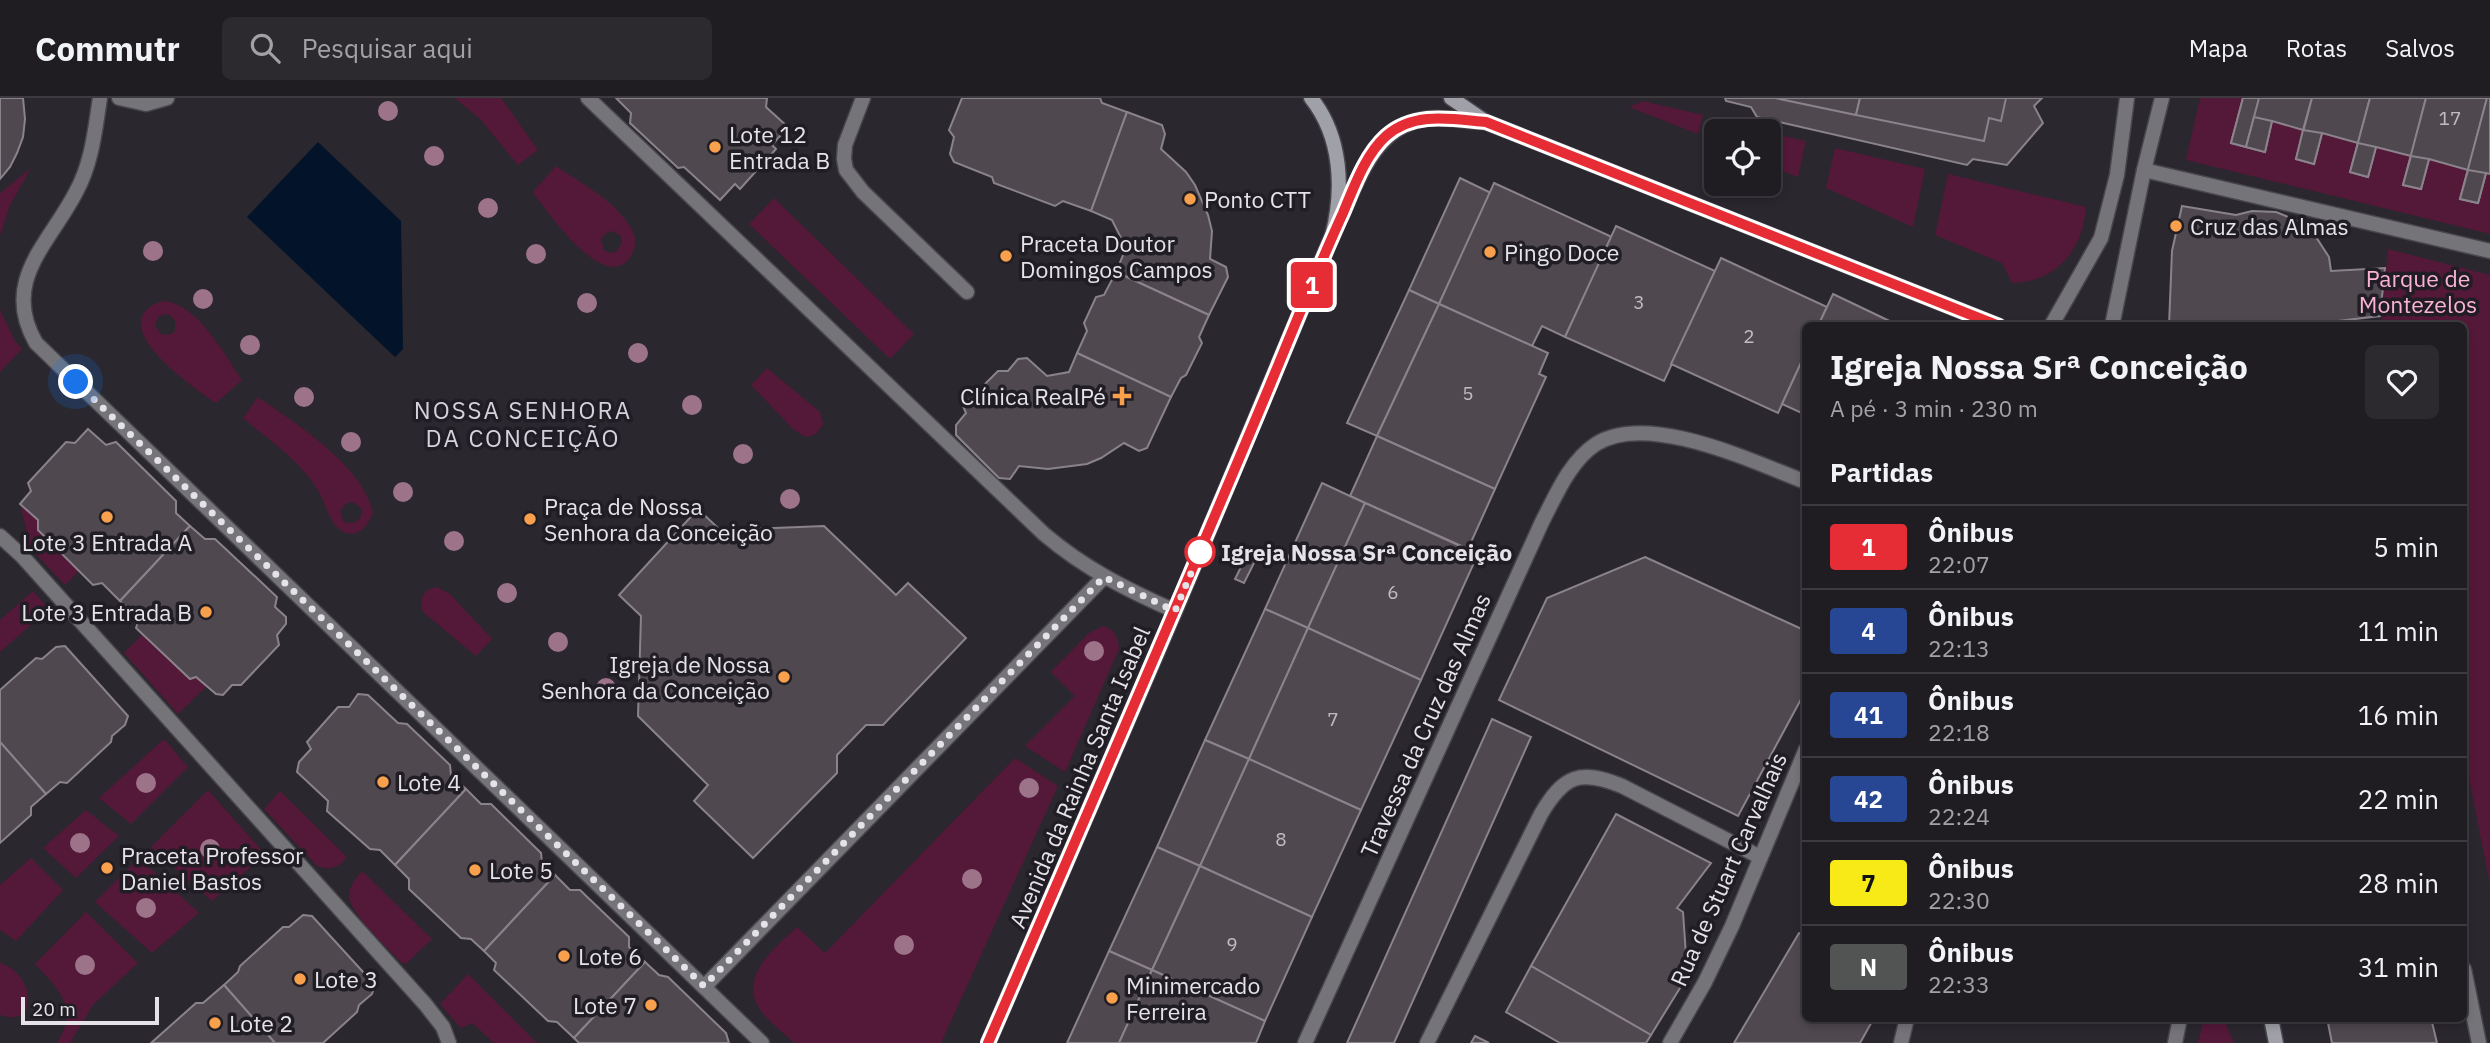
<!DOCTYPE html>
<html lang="pt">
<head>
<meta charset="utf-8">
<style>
	:root { --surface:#201d22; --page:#2d2a2f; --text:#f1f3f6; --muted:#a2a2a5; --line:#3d3b40 }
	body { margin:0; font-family:"IBM Plex Sans",sans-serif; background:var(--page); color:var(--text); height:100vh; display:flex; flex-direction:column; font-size:26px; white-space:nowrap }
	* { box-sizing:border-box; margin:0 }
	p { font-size:23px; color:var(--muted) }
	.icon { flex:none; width:38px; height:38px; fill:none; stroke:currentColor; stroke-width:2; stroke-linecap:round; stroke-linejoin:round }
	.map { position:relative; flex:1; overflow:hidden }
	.drawer { position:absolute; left:1802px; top:224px; width:665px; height:700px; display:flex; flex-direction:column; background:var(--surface); border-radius:10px; box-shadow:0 4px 10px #0003,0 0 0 2px var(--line) }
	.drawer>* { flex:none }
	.badge { padding:0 14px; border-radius:5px; font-size:24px; line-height:46px }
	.fabs { position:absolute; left:1704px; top:21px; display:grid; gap:14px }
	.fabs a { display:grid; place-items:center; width:77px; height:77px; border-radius:10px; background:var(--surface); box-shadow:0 4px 10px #0003,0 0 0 2px var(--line); font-size:35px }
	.scale { position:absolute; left:21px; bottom:18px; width:138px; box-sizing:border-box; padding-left:7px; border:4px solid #e5e3e8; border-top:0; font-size:19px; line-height:24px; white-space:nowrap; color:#e5e3e8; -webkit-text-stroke:5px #201d24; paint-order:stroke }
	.you { position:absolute; width:35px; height:35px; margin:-18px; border:5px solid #fff; border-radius:50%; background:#1a73e8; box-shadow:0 0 0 10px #1a73e833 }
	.map>.badge { position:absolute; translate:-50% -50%; box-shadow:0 0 0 4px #fff }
	h2 { padding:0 28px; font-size:26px; line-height:63px }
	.round { display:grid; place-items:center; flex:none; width:74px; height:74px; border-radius:10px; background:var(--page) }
	.overview { display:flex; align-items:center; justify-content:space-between; height:119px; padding:0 28px }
	h1 { font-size:33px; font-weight:800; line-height:52px }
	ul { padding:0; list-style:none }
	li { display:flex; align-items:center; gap:21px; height:84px; padding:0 28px; border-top:2px solid var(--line) }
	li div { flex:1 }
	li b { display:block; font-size:26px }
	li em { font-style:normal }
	li .badge { min-width:77px; font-weight:700; text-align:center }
	header { display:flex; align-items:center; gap:42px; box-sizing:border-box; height:98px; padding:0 35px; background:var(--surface); border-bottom:2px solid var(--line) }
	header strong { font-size:33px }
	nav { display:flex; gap:38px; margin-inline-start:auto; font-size:24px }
	.search { width:490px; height:63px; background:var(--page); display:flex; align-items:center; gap:18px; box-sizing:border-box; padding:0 24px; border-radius:10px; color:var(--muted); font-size:26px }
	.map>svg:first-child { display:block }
	.green { fill:#541839; fill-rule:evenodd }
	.water { fill:#031329 }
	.building { fill:#4f484f; stroke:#8b838b; stroke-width:2 }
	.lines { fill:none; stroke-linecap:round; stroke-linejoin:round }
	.lane-casing { stroke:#48454c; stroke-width:17 }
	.street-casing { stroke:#48454c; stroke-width:17 }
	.secondary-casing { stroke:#48454c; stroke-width:17 }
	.lane { stroke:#757579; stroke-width:14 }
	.street { stroke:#757579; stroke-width:14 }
	.secondary { stroke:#a0a1a8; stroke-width:14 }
	.tree { fill:#9d7389 }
	.line-casing { stroke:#fff; stroke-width:16 }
	.line { stroke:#e62c34; stroke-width:10 }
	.walk { stroke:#e5e3e8; stroke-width:7; stroke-dasharray:0 12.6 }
	.poi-dot { fill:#f8a04b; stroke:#201d24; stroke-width:2.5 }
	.stop-dot { fill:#fff; stroke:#e62c34; stroke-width:3.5 }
	.labels { text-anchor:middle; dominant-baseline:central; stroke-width:7; stroke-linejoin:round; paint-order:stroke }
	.number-label { font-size:19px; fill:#c0bcc2 }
	.poi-label { font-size:23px; fill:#e5e3e8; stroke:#201d24; text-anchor:start }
	.park-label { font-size:23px; fill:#fbb2d3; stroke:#201d24 }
	.stop-label { font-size:23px; font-weight:bold; fill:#e5e3e8; stroke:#201d24; text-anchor:start }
	.street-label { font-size:23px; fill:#e5e3e8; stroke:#201d24 }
	.neighbourhood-label { font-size:24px; letter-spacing:2px; fill:#d4d1db; stroke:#201d24 }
</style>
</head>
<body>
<header>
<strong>Commutr</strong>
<div class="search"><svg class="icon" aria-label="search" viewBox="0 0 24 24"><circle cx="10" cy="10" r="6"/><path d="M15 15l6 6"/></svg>Pesquisar aqui</div>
<nav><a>Mapa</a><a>Rotas</a><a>Salvos</a></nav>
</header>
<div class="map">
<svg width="2490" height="945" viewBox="0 0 2490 945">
	<rect width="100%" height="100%" fill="#2a272e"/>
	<!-- green -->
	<g class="green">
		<polygon points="455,0 501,0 538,52 518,67 480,21"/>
		<polygon points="2200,0 2243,0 2231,45 2264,54 2272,23 2303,32 2296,61 2314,66 2322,35 2358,45 2350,74 2367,79 2376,49 2411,58 2403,87 2420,91 2429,61 2468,72 2460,100 2478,105 2486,75 2490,76 2490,136 2186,62"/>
		<polygon points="1643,3 1703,17 1698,36 1629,9"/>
		<polygon points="1769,35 1806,43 1798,79 1769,68"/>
		<polygon points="1835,50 1925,71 1913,129 1826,90"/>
		<path d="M556,68C582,86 615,102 631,130C636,138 637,147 632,156C608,202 545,111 533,94ZM612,133L621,138L622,145L617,153L610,155L604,152L601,141L606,135Z"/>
		<polygon points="31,70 10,107 0,138 0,95"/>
		<path d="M1948,76L2086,109C2083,153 2056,184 2012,185L2002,165L1935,137Z"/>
		<polygon points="774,100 914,236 890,261 749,126"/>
		<polygon points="2388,151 2490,177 2490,787 2464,655 2464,228 2381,227"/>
		<path d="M162,203C197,204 224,256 242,282L216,305C195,291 99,225 162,203ZM165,216L171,218L175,223V233L169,237L161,236L155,228L158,219Z"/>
		<polygon points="0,212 15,243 22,251 0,274"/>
		<polygon points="767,270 820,314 823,326 816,336 806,339 794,332 751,287"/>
		<path d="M258,299C295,325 364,368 373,415C368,427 360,439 346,435C329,429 326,404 317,391C299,362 269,342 243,320ZM353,404L361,410C363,423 354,428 343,423L340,412L347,405Z"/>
		<polygon points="20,406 38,422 39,433 79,473 65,487 31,451"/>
		<path d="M437,489L450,496L492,541L476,558L423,514C418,502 423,491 437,489Z"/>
		<polygon points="33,493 49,511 0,554 0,522"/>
		<path d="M1103,528C1114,530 1119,541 1119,551L1065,674L1025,648L1075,598L1051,574L1089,535Z"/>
		<polygon points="143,536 190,581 196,579 207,588 178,616 124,555"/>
		<polygon points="164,641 188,669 131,726 99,700"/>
		<path d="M1015,660L1058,688L941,945H794C783,934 768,924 759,910C738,878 777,848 797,829L825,855Z"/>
		<polygon points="208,692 265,756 212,803 151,749"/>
		<path d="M280,693L347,759C339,769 330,773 317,768L264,711Z"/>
		<polygon points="86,712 119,738 76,780 43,750"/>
		<polygon points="31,760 63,792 16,843 0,832 0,787"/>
		<polygon points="139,760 199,815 152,855 95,804"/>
		<path d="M362,773L432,841L406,866L402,865C389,851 350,816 349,798C349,788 356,780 362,773Z"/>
		<path d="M86,814L138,865L93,907L70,945H58C59,940 65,932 66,925C71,900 50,882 35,866Z"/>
		<path d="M0,865C36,876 39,931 0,917Z"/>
		<polygon points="468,876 537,945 494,945 472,925 461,930 440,906"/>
		<polygon points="2204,920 2224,921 2234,945 2198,945"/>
	</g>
	<!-- water -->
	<polygon class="water" points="318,44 401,123 403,251 395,259 247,119"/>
	<!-- building -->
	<g class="building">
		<polygon points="0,0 23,0 25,21 23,39 17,55 10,69 0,81"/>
		<polygon points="616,0 767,0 766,9 788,29 772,47 776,51 740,91 735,86 720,102 684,69 678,70 630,25 631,15"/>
		<polygon points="962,0 1100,0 1102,5 1127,14 1091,113 1063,103 1055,108 994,85 992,79 954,64 950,56 954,39 949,32"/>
		<polygon points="1725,0 2042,0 2034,8 2043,25 2007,67 1973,61 1967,67 1757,19 1751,9 1726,3"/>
		<polygon points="1775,0 1860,0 1856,17"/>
		<polygon points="1860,0 2006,0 2001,23 1989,20 1984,43 1856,17"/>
		<polygon points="2243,0 2312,0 2303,32 2272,23 2265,54 2231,45"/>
		<polygon points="2243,0 2259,0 2246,49 2231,45"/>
		<polygon points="2312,0 2370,0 2358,45 2322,35 2314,66 2296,61"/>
		<polygon points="2370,0 2426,0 2411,58 2376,49 2368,79 2350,74"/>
		<polygon points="2426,0 2487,0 2468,72 2429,61 2421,91 2403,87"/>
		<polygon points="2487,0 2490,0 2490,76 2486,75 2478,105 2460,101"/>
		<polygon points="1127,14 1162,27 1165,36 1161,51 1186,74 1195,87 1208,117 1212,133 1210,161 1226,169 1228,179 1209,217 1116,174 1126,150 1112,122 1091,113"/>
		<polygon points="2254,19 2272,23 2265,54 2246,49"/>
		<polygon points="2303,32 2322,35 2314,66 2296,61"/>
		<polygon points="2358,45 2376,49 2368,79 2350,74"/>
		<polygon points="2411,58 2429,61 2421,91 2403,87"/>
		<polygon points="2468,72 2486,75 2478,105 2460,101"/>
		<polygon points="1460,80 1491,95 1439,206 1409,192"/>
		<polygon points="1494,85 1612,139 1565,239 1542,228 1532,248 1439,206"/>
		<polygon points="2182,108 2236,117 2252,113 2276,114 2298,123 2314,136 2329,159 2331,173 2385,170 2380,218 2330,224 2329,227 2326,228 2169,228 2172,153"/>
		<polygon points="1616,128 1715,173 1664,283 1565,239"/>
		<polygon points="1721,160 1827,209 1818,228 1806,228 1806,254 1778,315 1671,266"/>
		<polygon points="1116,174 1209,217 1199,239 1202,245 1186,277 1181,280 1171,299 1077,255 1087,233 1084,225 1096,199 1104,197"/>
		<polygon points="1409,192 1439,206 1377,338 1347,325"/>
		<polygon points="1833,196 1900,228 1818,228"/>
		<polygon points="1439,206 1548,255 1539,276 1546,279 1495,391 1377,338"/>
		<polygon points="1806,254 1806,317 1782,306"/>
		<polygon points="1077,255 1171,299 1147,350 1139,353 1124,345 1101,360 1087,366 1048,371 1019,368 1010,381 999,380 956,337 956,327 966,315 963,308 998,273 1008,273 1018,261 1027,260 1047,278 1069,274"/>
		<polygon points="88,331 106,347 116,344 176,403 176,415 190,428 120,503 102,485 93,487 38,432 38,422 20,406 31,393 28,385 66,344 75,345"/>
		<polygon points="1377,338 1495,391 1468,451 1350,398"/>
		<polygon points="1322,385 1365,405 1308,530 1265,511"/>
		<polygon points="1365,405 1478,456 1421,582 1308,530"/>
		<polygon points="698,411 720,432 824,428 896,497 908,485 966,540 883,627 866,627 837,657 837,675 753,760 694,703 708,687 638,618 641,518 619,497"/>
		<polygon points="190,428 205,441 215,441 277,499 275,509 286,519 286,526 277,537 279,547 241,587 232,587 223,597 216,596 196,579 190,581 136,530 139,521 120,503"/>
		<polygon points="1246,459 1255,463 1244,485 1235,481"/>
		<polygon points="1645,459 1806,533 1806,592 1738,718 1499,602 1547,500"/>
		<polygon points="1265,511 1308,530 1249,661 1205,642"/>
		<polygon points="1308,530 1421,582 1361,712 1249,661"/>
		<polygon points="65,548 128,618 125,627 112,638 111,644 67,685 60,684 46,696 0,644 0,592 36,560 42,561 56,549"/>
		<polygon points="358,596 368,597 398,625 407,626 450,667 451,677 466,691 395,767 380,752 370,751 327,713 328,703 297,674 299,664 311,651 307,644 338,609 349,609"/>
		<polygon points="1492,621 1531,639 1394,945 1347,945"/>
		<polygon points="1205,642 1249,661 1200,768 1157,749"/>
		<polygon points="0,644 46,696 31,709 31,717 0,745"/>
		<polygon points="1249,661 1361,712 1312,819 1200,768"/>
		<polygon points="466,691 481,706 491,706 541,755 542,765 555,777 484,853 471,841 461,840 409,791 409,781 395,767"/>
		<polygon points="1616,716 1711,765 1677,810 1683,814 1686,857 1696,864 1651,937 1531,868"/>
		<polygon points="1157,749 1200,768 1152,872 1109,853"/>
		<polygon points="1200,768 1312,819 1265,923 1152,872"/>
		<polygon points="555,777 570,792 580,792 629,839 629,849 645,864 574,940 557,924 548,923 494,872 496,865 484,853"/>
		<polygon points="303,817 312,818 375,887 372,896 359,907 357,914 323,945 275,945 224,887 238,874 240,868 283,829 289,829"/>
		<polygon points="1799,835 1806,839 1806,920 1874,920 1860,945 1734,945"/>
		<polygon points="1109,853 1152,872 1119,945 1067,945"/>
		<polygon points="645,864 659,877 668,879 726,935 729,945 579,945 574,940"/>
		<polygon points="1531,868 1651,937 1646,945 1560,945 1506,914"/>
		<polygon points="1152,872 1265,923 1256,945 1119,945"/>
		<polygon points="224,887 275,945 151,945 196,905 203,905"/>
		<polygon points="2327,920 2431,920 2437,945 2332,945"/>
		<polygon points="1475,938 1489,945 1471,945"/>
	</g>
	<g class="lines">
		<defs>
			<g id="lane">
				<polyline points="2144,72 2490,153"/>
				<polyline points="2464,871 2479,945"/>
			</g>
			<g id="street">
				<path d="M100,0C95,32 92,65 76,94C50,145 0,183 36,245L762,945"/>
				<polyline points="119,0 146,6 167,0"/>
				<path d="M588,0L1044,436C1084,470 1127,492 1175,513"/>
				<polyline points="863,0 845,47 844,61 846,72 863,94 967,194"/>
				<polyline points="2051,228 2101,140 2117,77 2127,0"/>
				<polyline points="2112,228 2144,72 2162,0"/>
				<polyline points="0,438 22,458 425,906 443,929 449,945"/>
				<polyline points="704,889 1104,479"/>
				<path d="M1305,945L1542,424C1556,397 1570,363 1596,346C1648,313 1753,364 1806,384"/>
				<path d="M1427,945L1541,716C1564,677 1580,671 1622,688L1760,759"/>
				<polyline points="1670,945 1705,884 1732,828 1806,651"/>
				<polyline points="1901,945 1907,920"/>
				<polyline points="2175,945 2180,920"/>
			</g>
			<g id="secondary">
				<polyline points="1451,0 1486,24 1999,228"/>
				<path d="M1342,116C1361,74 1380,21 1435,20C1451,20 1468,23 1484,24"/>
				<polyline points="2271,920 2276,945"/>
				<path d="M988,945L1175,513L1332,138C1344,92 1342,39 1311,0"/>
			</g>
		</defs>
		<!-- lane casing -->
		<use href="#lane" class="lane-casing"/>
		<!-- street casing -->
		<use href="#street" class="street-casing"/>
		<!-- secondary casing -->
		<use href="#secondary" class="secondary-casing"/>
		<!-- lane -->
		<use href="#lane" class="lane"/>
		<!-- street -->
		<use href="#street" class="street"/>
		<!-- secondary -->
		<use href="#secondary" class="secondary"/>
	</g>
	<!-- trees -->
	<g class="tree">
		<circle cx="388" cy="13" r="10"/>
		<circle cx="434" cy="58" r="10"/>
		<circle cx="488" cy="110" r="10"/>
		<circle cx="153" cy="153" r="10"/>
		<circle cx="536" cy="156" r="10"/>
		<circle cx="203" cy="201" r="10"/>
		<circle cx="587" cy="205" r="10"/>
		<circle cx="250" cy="247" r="10"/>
		<circle cx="638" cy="255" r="10"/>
		<circle cx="304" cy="299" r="10"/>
		<circle cx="692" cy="307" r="10"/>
		<circle cx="351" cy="344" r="10"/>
		<circle cx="743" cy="356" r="10"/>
		<circle cx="403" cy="394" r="10"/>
		<circle cx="790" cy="401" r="10"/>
		<circle cx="454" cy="443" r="10"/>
		<circle cx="507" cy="495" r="10"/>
		<circle cx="558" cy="544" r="10"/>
		<circle cx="1094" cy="553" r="10"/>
		<circle cx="606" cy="590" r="10"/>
		<circle cx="146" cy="685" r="10"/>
		<circle cx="1029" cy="690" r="10"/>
		<circle cx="80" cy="745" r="10"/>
		<circle cx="210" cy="751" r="10"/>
		<circle cx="972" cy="781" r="10"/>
		<circle cx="146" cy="810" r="10"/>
		<circle cx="904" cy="847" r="10"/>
		<circle cx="85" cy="867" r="10"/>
	</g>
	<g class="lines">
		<defs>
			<path id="line" d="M988,945C1083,726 1178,507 1270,287C1294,229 1317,172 1343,115C1354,89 1365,57 1386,38C1414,13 1452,21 1486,24L1999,228"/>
		</defs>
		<!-- line casing -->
		<use href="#line" class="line-casing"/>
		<!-- line -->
		<use href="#line" class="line"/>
		<!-- walk -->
		<polyline class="walk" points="76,284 704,888 1104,479 1175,513 1200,454"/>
	</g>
	<!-- markers -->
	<g class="poi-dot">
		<circle cx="715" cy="49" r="7"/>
		<circle cx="1190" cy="101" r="7"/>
		<circle cx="2176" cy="128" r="7"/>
		<circle cx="1490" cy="154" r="7"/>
		<circle cx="1006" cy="158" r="7"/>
		<path d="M1118.5 287.5h7v7h7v7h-7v7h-7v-7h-7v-7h7z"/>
		<circle cx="107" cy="419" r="7"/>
		<circle cx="530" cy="421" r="7"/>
		<circle cx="206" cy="514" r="7"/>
		<circle cx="784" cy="579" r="7"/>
		<circle cx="383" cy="684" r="7"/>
		<circle cx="107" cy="770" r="7"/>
		<circle cx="475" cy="772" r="7"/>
		<circle cx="564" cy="858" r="7"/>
		<circle cx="300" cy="881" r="7"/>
		<circle cx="1112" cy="900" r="7"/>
		<circle cx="651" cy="907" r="7"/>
		<circle cx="215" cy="925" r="7"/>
	</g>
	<circle class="stop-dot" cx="1200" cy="454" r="14"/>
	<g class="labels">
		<!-- number labels -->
		<g class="number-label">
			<text x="2450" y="20">17</text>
			<text x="1639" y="204">3</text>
			<text x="1749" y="238">2</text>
			<text x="1468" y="295">5</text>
			<text x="1393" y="494">6</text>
			<text x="1333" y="621">7</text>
			<text x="1281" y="741">8</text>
			<text x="1232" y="846">9</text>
		</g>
		<!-- poi labels -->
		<g class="poi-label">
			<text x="729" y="36">Lote 12<tspan x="729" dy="26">Entrada B</tspan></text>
			<text x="1204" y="101">Ponto CTT</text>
			<text x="2190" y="128">Cruz das Almas</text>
			<text x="1020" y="145">Praceta Doutor<tspan x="1020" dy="26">Domingos Campos</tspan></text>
			<text x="1504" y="154">Pingo Doce</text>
			<text x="1106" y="298" text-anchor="end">Clínica RealPé</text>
			<text x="544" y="408">Praça de Nossa<tspan x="544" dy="26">Senhora da Conceição</tspan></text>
			<text x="107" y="444" text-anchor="middle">Lote 3 Entrada A</text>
			<text x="192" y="514" text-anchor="end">Lote 3 Entrada B</text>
			<text x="770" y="566" text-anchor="end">Igreja de Nossa<tspan x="770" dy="26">Senhora da Conceição</tspan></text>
			<text x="397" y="684">Lote 4</text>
			<text x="121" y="757">Praceta Professor<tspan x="121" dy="26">Daniel Bastos</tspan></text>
			<text x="489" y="772">Lote 5</text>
			<text x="578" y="858">Lote 6</text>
			<text x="314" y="881">Lote 3</text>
			<text x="1126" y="887">Minimercado<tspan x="1126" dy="26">Ferreira</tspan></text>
			<text x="637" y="907" text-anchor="end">Lote 7</text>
			<text x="229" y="925">Lote 2</text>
		</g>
		<!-- park labels -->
		<g class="park-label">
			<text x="2418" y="180">Parque de<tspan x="2418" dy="26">Montezelos</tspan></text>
		</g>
		<!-- stop labels -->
		<g class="stop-label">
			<text x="1221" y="454">Igreja Nossa Srª Conceição</text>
		</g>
		<!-- street labels -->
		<g class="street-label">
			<text transform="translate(1425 627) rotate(-66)">Travessa da Cruz das Almas</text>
			<text transform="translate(1079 679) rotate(-67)">Avenida da Rainha Santa Isabel</text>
			<text transform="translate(1728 771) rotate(-66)">Rua de Stuart Carvalhais</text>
		</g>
		<!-- neighbourhood labels -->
		<g class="neighbourhood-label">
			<text x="523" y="312">NOSSA SENHORA<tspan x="523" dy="28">DA CONCEIÇÃO</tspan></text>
		</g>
	</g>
</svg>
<div class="fabs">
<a><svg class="icon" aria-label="locate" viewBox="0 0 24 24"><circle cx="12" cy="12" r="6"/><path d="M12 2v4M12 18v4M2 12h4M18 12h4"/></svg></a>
</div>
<div class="scale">20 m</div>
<div class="you" style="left:76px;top:284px"></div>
<b class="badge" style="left:1312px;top:187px;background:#e62c34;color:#fff">1</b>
<section class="drawer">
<div class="overview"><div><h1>Igreja Nossa Srª Conceição</h1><p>A pé · 3 min · 230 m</p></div><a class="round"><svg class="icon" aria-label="heart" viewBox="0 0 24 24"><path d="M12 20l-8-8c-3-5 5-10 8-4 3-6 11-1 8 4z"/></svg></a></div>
<h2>Partidas</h2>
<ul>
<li><span class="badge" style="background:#e62c34;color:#fff">1</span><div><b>Ônibus</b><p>22:07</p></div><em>5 min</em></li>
<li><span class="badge" style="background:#274794;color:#fff">4</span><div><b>Ônibus</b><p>22:13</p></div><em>11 min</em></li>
<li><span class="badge" style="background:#274794;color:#fff">41</span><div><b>Ônibus</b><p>22:18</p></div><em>16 min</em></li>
<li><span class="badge" style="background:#274794;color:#fff">42</span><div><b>Ônibus</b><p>22:24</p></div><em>22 min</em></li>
<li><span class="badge" style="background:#f8ea16;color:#111">7</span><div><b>Ônibus</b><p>22:30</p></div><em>28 min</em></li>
<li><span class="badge" style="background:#525353;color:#fff">N</span><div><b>Ônibus</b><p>22:33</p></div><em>31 min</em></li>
</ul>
</section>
</div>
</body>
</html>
